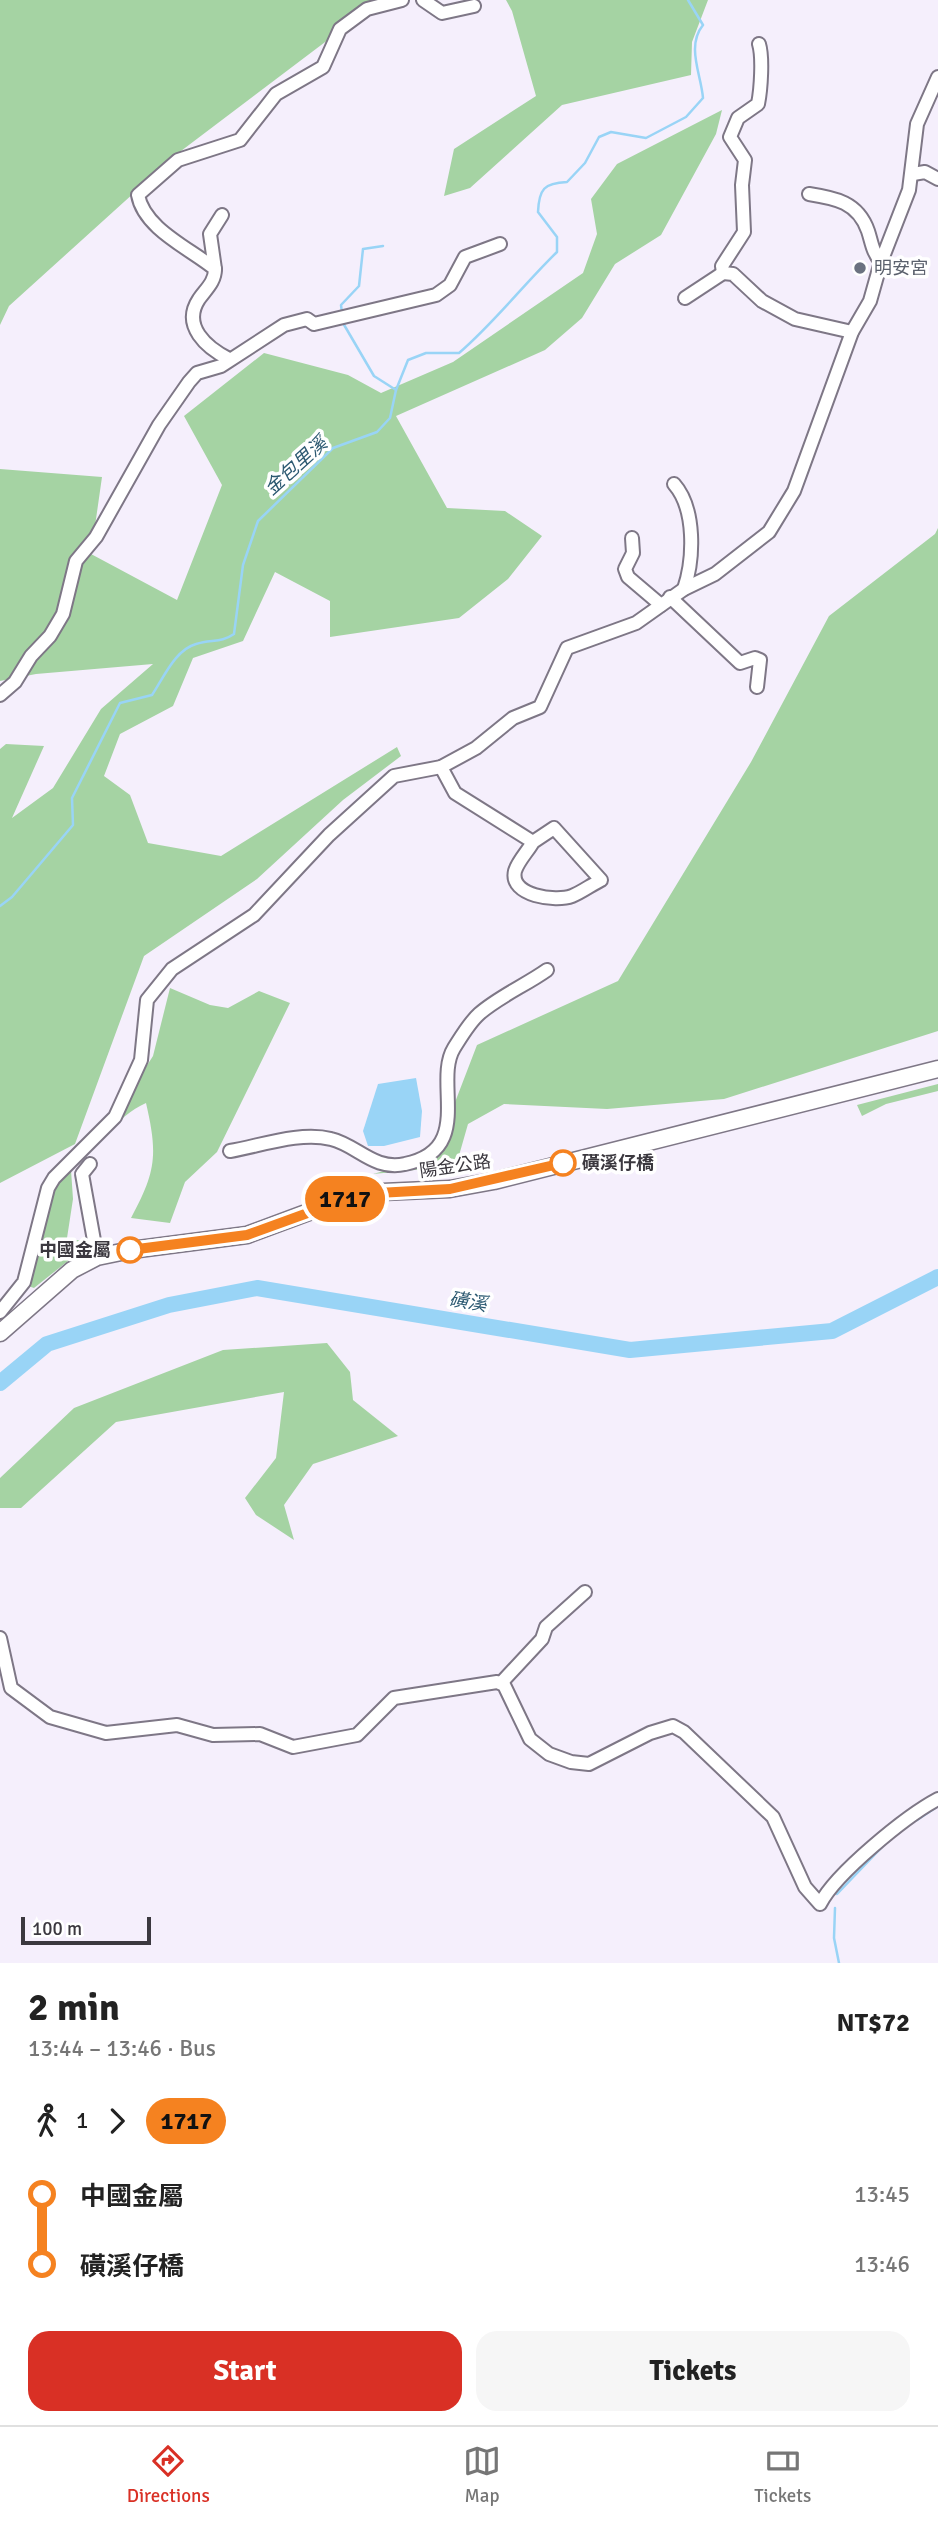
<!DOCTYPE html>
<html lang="en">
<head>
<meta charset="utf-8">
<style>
	:root { --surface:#fff; --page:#f6f6f6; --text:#222; --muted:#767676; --line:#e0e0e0; --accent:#d93025 }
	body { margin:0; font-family:Signika,"Noto Sans TC",sans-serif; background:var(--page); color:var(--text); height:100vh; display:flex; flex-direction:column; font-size:26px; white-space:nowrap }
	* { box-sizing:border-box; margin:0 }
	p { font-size:23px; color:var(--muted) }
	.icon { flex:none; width:38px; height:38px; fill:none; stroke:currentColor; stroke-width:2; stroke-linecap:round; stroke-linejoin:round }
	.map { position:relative; height:1963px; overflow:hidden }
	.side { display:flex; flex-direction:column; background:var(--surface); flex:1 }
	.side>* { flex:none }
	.badge { padding:0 14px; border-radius:23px; font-size:24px; line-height:46px }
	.scale { position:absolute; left:21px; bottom:18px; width:130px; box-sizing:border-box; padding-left:7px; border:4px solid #3b383f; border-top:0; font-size:19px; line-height:24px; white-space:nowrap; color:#3b383f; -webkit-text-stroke:5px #fff; paint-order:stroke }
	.map>.badge { position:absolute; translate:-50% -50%; box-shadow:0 0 0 4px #fff }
	.legs { display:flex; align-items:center; gap:10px; height:77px; padding:0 28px; font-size:23px }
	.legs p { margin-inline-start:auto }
	.head { display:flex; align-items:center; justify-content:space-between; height:119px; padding:0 28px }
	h1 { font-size:38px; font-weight:700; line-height:52px }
	.button { display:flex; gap:14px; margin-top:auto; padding:14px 28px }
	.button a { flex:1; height:80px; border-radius:21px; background:var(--accent); color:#fff; font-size:28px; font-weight:700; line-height:80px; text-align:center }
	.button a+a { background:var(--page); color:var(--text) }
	ul { padding:0 28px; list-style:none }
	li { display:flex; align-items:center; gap:24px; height:70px; font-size:26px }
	li i { display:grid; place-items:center; width:10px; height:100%; margin:0 9px; background:currentColor }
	li i::after { content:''; width:18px; height:18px; margin:-9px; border:5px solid; border-radius:50%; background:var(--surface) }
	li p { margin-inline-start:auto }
	li:first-child i { background:linear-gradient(#0000 50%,currentColor 0) }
	li:last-child i { background:linear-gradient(currentColor 50%,#0000 0) }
	.dock { display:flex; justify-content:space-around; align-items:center; height:98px; border-top:2px solid var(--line); background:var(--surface); font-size:19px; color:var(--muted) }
	.dock a { display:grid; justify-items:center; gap:4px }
	.dock .selected { color:var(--accent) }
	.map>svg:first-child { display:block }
	.green { fill:#a5d3a3 }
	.water { fill:#99d4f6 }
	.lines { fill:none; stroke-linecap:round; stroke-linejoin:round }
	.stream { stroke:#99d4f6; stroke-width:2.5 }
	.river { stroke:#99d4f6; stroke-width:16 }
	.minor-casing { stroke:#7e7786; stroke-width:16 }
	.major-casing { stroke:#7e7786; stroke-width:19 }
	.minor { stroke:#fff; stroke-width:12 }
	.major { stroke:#fff; stroke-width:16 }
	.line-1-casing { stroke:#fff; stroke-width:16 }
	.line-1 { stroke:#f58220; stroke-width:10 }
	.worship-dot { fill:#6b7280; stroke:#fff; stroke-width:2.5 }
	.stop-1-dot { fill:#fff; stroke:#f58220; stroke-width:3.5 }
	.labels { text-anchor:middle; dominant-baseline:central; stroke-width:7; stroke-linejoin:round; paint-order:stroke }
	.worship-label { font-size:18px; fill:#5b616d; stroke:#fff; text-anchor:start }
	.stop-label { font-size:18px; font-weight:bold; fill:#3b383f; stroke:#fff; text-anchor:start }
	.street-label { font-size:18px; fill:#3b383f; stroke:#fff }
	.water-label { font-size:19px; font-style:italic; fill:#2c5971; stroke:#fff }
</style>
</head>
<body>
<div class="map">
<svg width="938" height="1963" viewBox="0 0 938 1963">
	<rect width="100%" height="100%" fill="#f5effc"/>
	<!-- green -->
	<g class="green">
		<polygon points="0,0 402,0 345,27 177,154 9,306 0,325"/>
		<polygon points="506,0 708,0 692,42 691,75 562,105 470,188 444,196 454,149 536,96 512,11"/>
		<polygon points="722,110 716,134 661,235 615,264 582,318 545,350 396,416 447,508 505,511 542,536 508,579 459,618 330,637 330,601 275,572 243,641 193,658 173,706 120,734 104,776 130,795 148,843 221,856 397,747 401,756 343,800 257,879 144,956 75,1144 0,1183 0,749 6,744 44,746 12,818 53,788 101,709 153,664 36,674 0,681 0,469 102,477 91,554 177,600 222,485 184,416 264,353 348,375 381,393 453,362 583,273 597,234 591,199 617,164"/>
		<polygon points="938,528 938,1031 724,1099 607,1109 504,1104 468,1124 456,1166 373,1174 434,1157 477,1045 618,981 751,762 829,616 935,534"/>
		<path d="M170,988L210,1005L228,1008L259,991L290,1003L217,1152L185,1182L170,1223L131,1218C156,1172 158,1155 146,1103C116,1116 97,1149 71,1170L73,1199L67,1238L82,1241L83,1249L34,1288L28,1286L50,1209V1189L125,1100L153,1056Z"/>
		<polygon points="938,1084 938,1091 886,1104 862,1116 857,1105"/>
		<polygon points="327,1343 350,1372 353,1400 398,1436 313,1464 284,1505 294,1540 256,1515 245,1498 276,1458 284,1392 116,1422 21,1508 0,1508 0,1478 74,1408 223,1350"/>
	</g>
	<!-- water -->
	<polygon class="water" points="416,1078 422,1111 420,1137 384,1146 368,1146 363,1131 378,1084"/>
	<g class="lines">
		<!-- stream -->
		<g class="stream">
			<polyline points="342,313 341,305 359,286 363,249 383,246"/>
			<polyline points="343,323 374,376 396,390"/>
			<path d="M0,906L12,897L73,825L72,798L120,703L152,695C164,677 175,650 196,644C211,639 221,643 234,634L243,565L258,521L333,448L377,432L390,418L396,390L408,360L426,353H459C495,322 523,285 557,252V237L538,212C539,189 544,183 567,182L585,163L599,137L611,132L646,138L686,117L703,98C701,74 686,46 703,25L688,0"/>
			<polyline points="917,1820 938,1806"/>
			<polyline points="837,1894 882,1847"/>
			<polyline points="835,1908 834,1938 839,1963"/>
		</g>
		<!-- river -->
		<polyline class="river" points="0,1383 47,1344 169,1305 257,1288 630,1350 832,1331 938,1277"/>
		<defs>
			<g id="minor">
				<polyline points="423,0 442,13 474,6"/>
				<path d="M759,44C763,57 761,89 758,104L738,118L730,137L745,160L742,185L744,232L722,266L723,273L733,274L762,301L795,319L852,332"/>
				<polyline points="913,174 925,172 938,179"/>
				<path d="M809,194C835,198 858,202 868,231C872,243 872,251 881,262"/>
				<polyline points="215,269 210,234 222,215"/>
				<polyline points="685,298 723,273"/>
				<path d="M229,359C207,348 181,326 199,299C206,289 215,282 215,269C191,249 144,229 138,195L178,160L240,140L276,94L323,67L340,29L367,9L402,0"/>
				<path d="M674,484C696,509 694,559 684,589"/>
				<polyline points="632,538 633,553 625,569 628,577 661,605"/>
				<polyline points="670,597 740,663 755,658 760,660 757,687"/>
				<polyline points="0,695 15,682 31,656 50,636 63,614 76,561 96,537 159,425 189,382 197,373 221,366 284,325 307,319 314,324 436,295 450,285 465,257 500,244"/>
				<path d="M441,767L455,793L533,842L554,828L601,880C591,885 582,892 572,896C556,902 509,896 515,871C518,861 528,851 533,842"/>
				<path d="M230,1151C260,1146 300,1131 331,1139C357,1145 374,1171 405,1164C475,1150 433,1082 454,1048C461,1037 469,1023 479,1014C498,997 526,985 547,970"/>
				<polyline points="90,1164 82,1174 97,1257"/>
				<polyline points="0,1312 24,1282 48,1188 54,1178 115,1117 141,1060 147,1000 172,969 254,915 329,835 394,776 441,767 476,748 513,718 540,707 567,648 636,623 684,589 715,574 769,532 794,491 852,332 870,301 881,262 909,190 917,124 938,77"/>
				<path d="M0,1638L11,1688L50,1717L106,1733L177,1725L213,1735L260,1734L293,1747L357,1735L394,1698L497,1682L504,1685L530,1739L549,1754L571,1762L589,1764L650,1733L673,1726L684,1732L773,1817L805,1887L820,1904C836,1873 906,1816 938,1799"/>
				<polyline points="501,1683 542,1639 546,1627 585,1592"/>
			</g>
			<polyline id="major" points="0,1333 72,1270 97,1257 131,1250 247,1235 360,1193 450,1189 494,1181 938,1069"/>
		</defs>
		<!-- minor casing -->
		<use href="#minor" class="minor-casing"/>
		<!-- major casing -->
		<use href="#major" class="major-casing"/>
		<!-- minor -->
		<use href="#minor" class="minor"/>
		<!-- major -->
		<use href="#major" class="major"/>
	</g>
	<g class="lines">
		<defs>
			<polyline id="line-1" points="130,1250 247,1235 360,1194 450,1189 563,1163"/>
		</defs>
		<!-- line-1 casing -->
		<use href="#line-1" class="line-1-casing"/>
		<!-- line-1 -->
		<use href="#line-1" class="line-1"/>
	</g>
	<!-- markers -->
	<circle class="worship-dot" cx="860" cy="268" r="7"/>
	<g class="stop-1-dot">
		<circle cx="563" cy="1163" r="12"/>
		<circle cx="130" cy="1250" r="12"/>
	</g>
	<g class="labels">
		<!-- worship labels -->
		<g class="worship-label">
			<text x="874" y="268">明安宮</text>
		</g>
		<!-- stop labels -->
		<g class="stop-label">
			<text x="582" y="1163">磺溪仔橋</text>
			<text x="111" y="1250" text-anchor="end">中國金屬</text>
		</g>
		<!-- street labels -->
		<g class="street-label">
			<text transform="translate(455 1166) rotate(-8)">陽金公路</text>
		</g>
		<!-- water labels -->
		<g class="water-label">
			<text transform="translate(296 466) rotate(-42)">金包里溪</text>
			<text transform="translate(468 1302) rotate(9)">磺溪</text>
		</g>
	</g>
</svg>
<div class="scale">100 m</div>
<b class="badge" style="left:345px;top:1199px;background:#f58220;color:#111">1717</b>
</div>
<section class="side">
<div class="head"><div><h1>2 min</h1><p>13:44 – 13:46 · Bus</p></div><b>NT$72</b></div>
<div class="legs"><svg class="icon" aria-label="walk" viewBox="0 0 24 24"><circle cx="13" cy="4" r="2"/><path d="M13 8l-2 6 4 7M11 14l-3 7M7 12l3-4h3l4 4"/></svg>1<svg class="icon" aria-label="forward" viewBox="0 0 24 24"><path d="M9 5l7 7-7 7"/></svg><b class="badge" style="background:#f58220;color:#111">1717</b></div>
<ul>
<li><i style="color:#f58220"></i><b>中國金屬</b><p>13:45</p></li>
<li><i style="color:#f58220"></i><b>磺溪仔橋</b><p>13:46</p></li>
</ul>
<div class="button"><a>Start</a><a>Tickets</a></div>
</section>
<nav class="dock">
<a class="selected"><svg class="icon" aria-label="directions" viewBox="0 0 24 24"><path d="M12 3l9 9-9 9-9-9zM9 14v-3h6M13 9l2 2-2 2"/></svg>Directions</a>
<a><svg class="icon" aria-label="map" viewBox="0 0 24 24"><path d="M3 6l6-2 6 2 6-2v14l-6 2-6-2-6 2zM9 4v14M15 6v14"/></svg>Map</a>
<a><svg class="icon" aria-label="tickets" viewBox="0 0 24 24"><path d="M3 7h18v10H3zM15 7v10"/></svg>Tickets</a>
</nav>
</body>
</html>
